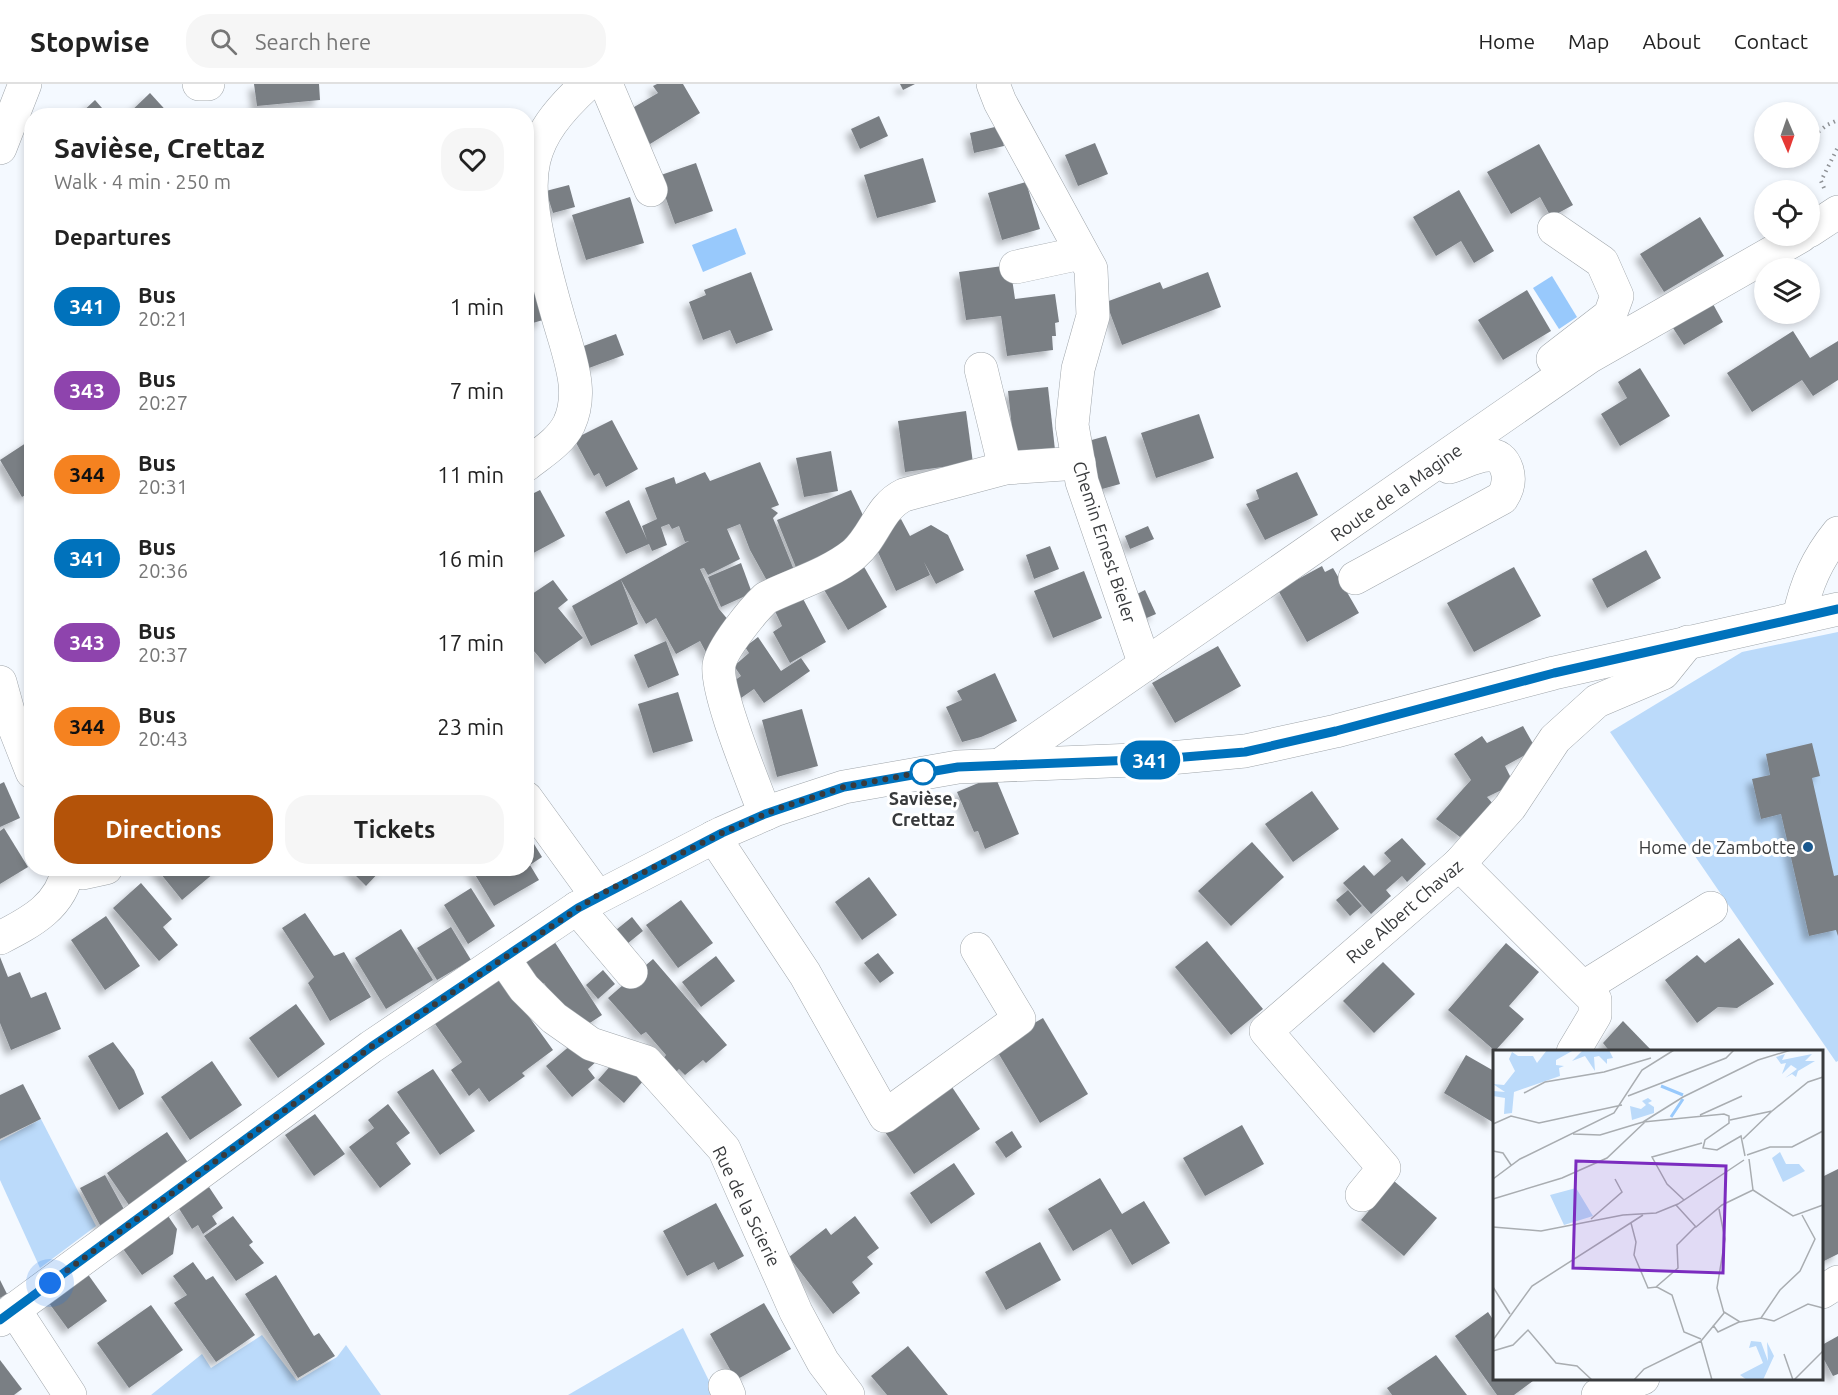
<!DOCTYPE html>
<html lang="en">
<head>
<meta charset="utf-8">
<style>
	:root { --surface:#fff; --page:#f6f6f6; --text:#222; --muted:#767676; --line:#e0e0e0; --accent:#b45309 }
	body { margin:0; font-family:Ubuntu,sans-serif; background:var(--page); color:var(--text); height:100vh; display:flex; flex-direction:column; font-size:22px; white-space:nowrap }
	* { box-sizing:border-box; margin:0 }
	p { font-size:20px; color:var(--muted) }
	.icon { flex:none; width:33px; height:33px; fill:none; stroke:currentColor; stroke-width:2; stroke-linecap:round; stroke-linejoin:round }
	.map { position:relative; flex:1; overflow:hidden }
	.sheet { position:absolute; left:24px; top:24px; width:510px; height:768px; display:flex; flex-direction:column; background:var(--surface); border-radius:24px; box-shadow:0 3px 9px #0003 }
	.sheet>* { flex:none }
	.badge { padding:0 12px; border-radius:20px; font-size:21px; line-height:39px }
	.needle { width:39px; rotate:178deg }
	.buttons { position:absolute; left:1754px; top:18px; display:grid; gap:12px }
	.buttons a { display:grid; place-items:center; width:66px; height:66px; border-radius:50%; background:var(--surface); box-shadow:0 3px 9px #0003; font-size:30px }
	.you { position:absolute; width:30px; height:30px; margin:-15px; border:4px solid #fff; border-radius:50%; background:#1a73e8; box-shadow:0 0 0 9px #1a73e833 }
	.map>.badge { position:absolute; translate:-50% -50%; box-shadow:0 0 0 3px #fff }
	h2 { padding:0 30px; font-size:22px; line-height:54px }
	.round { display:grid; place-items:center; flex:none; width:63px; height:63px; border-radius:24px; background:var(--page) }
	.overview { display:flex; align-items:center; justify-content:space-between; height:102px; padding:0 30px }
	h1 { font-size:28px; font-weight:600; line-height:45px }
	.action { display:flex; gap:12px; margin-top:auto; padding:12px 30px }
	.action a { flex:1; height:69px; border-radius:24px; background:var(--accent); color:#fff; font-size:24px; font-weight:600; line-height:69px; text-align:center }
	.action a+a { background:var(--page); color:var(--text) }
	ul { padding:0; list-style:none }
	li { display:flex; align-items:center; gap:18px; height:84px; padding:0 30px }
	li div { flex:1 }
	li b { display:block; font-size:22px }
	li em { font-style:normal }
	li .badge { min-width:66px; font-weight:700; text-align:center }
	header { display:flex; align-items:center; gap:36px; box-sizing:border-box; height:84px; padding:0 30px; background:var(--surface); border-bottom:2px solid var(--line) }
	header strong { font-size:28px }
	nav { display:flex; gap:33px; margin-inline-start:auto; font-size:21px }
	.search { width:420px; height:54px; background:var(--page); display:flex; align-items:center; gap:15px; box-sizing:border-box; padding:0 21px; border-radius:24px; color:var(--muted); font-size:22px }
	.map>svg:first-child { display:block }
	.green { fill:#bbdafa }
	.water { fill:#98c9fc }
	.building { fill:#7a7f84; filter:url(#shadow) }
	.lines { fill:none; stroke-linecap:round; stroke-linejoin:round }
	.minor-casing { stroke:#a0a6ab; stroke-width:34 }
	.path { stroke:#8f9296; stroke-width:4; stroke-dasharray:1.5 4.5; stroke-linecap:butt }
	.minor { stroke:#fff; stroke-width:33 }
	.line-casing { stroke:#fff; stroke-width:14 }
	.line { stroke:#0072bc; stroke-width:9 }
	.walk { stroke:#383a3c; stroke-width:6; stroke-dasharray:0 10.8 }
	.stop-dot { fill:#fff; stroke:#0072bc; stroke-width:3 }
	.poi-dot { fill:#1a588e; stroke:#fff; stroke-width:2 }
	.labels { text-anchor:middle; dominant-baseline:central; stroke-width:6; stroke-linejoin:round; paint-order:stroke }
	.street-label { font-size:18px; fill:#383a3c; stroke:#fff }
	.stop-label { font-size:18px; font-weight:bold; fill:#383a3c; stroke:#fff }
	.poi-label { font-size:18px; fill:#383a3c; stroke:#fff; text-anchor:end }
	.inset-river { fill:none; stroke:#98c9fc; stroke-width:3 }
	.inset-road { fill:none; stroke:#a9adb1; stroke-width:1.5 }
	.view { fill:#7b2cbf; fill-opacity:0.15; stroke:#7b2cbf; stroke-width:3 }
	.inset-edge { fill:none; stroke:#383a3c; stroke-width:3 }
</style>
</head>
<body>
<header>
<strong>Stopwise</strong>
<div class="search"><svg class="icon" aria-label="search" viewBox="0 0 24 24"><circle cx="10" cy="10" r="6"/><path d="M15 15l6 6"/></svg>Search here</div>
<nav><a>Home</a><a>Map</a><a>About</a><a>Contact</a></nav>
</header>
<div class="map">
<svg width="1838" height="1311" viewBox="0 0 1838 1311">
	<defs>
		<filter id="shadow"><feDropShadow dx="-5.5" dy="5.5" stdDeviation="3" flood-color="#0004"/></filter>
	</defs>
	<rect width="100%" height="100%" fill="#f4f9ff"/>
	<!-- green -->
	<g class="green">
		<polygon points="1838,548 1838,977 1836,978 1610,648 1742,568"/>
		<polygon points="41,1035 96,1142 40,1184 0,1096 0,1057"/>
		<polygon points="683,1244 716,1311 568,1311"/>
		<polygon points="262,1251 297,1297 337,1273 346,1261 381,1311 151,1311 202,1270 211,1284"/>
	</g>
	<!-- water -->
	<g class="water">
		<polygon points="736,144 746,170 703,188 692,161"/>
		<polygon points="1552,192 1577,233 1559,245 1533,204"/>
	</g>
	<!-- building -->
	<g class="building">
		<polygon points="254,0 319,0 320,16 257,22"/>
		<polygon points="657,0 683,0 700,29 650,60 629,26 658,9 653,2"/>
		<polygon points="900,0 915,0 903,6"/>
		<polygon points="150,9 171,32 126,32"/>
		<polygon points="95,16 109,32 78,32"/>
		<polygon points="879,32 888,52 860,65 851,45"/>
		<polygon points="999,42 1004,62 974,69 970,49"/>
		<polygon points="1095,59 1108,90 1078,102 1065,71"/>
		<polygon points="1539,60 1573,121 1551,133 1540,113 1511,130 1487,88"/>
		<polygon points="923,74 936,118 877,134 864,91"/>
		<polygon points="696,79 713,127 675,140 658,92"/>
		<polygon points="1026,98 1040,145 1002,156 988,109"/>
		<polygon points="569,101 575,123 553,129 546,107"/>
		<polygon points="1459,106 1494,167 1474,179 1461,157 1436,172 1413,133"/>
		<polygon points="630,113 644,159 586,176 572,131"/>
		<polygon points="1700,133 1724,172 1664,208 1640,170"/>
		<polygon points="526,159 543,236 526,241"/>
		<polygon points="1010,181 1015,215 1055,210 1059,238 1055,239 1056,252 1052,252 1053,266 1007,272 1001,232 966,236 959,188"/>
		<polygon points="751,188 773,246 736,260 730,246 703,256 689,218 706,211 704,206"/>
		<polygon points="1208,188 1221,223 1122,261 1106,218 1160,198 1163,205"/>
		<polygon points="1527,206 1551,247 1503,276 1478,236"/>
		<polygon points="1713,220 1723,238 1684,261 1673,244"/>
		<polygon points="1793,247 1810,274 1838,257 1838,296 1813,312 1802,296 1752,328 1727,289"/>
		<polygon points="616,250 624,271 589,284 581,263"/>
		<polygon points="1640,284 1670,332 1620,362 1601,330 1627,314 1618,298"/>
		<polygon points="1048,303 1055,366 1015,371 1008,307"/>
		<polygon points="966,327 973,379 905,388 898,337"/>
		<polygon points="1199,330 1214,374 1156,394 1141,349"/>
		<polygon points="612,336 638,385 606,403 599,389 594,392 574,355"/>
		<polygon points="1106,352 1120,400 1095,407 1081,359"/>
		<polygon points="32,355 32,407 22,413 0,376"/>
		<polygon points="831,367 838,407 804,413 796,374"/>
		<polygon points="760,378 779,421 771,424 778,429 773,434 796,491 771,504 750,466 740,440 727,445 740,475 708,491 704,484 700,485 719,525 735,544 709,574 700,557 676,570 656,534 646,540 621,496 638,540 591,562 572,522 689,457 685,458 679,442 672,445 669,440 661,443 667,461 652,467 649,460 626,470 605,428 629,416 647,456 642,442 657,435 645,404 674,393 676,400 705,388 710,397"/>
		<polygon points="1297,388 1318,431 1265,456 1246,420 1259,415 1256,406"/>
		<polygon points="540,406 565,452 526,473 526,413"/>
		<polygon points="851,406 870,446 799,491 777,436"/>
		<polygon points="901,435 910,452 931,441 948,451 964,486 936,500 924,478 930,491 896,507 871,453"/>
		<polygon points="1148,442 1154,455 1130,465 1125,452"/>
		<polygon points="1050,462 1059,485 1034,495 1026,471"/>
		<polygon points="1646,466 1661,494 1607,524 1592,495"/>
		<polygon points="741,479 752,509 721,523 708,493"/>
		<polygon points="863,481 887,523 848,546 823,504"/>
		<polygon points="1322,482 1325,488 1333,484 1359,529 1307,558 1278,506"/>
		<polygon points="1514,483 1541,532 1474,568 1447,519"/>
		<polygon points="1084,487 1102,534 1053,554 1034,507"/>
		<polygon points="553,496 568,516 558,524 583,554 545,580 533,566 528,570 526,568 526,514"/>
		<polygon points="1145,506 1156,530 1142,536 1131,513"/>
		<polygon points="801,511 826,558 790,579 773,548 782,542 774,525"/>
		<polygon points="758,553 781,587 801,574 810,587 764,619 754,605 741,614 731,599 741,592 734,582 749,569 745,563"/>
		<polygon points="666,557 679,591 648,604 634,571"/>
		<polygon points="1218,562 1241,602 1175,639 1152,599"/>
		<polygon points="995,589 1017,637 981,653 962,658 946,623 962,616 957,607"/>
		<polygon points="678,608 693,657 653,669 638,620"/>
		<polygon points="802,625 818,682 777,693 762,636"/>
		<polygon points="1523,642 1536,665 1505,682 1514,700 1487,713 1494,721 1460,753 1436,735 1471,696 1454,670 1482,652 1487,659"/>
		<polygon points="1812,659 1820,692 1812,694 1834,792 1838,791 1838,852 1836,846 1809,852 1781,730 1761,735 1752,695 1770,691 1766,670"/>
		<polygon points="995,692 1019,750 985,765 978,747 974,748 957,708"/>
		<polygon points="4,698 20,734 0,743 0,700"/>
		<polygon points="1312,707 1339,745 1293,778 1265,740"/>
		<polygon points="4,744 28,783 0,800 0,747"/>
		<polygon points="526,747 542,773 530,781 539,796 494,822 471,784 526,784"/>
		<polygon points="1402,754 1426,780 1407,798 1402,792 1386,806 1391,812 1371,830 1343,799 1364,781 1374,792 1391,777 1384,769"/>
		<polygon points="1252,758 1284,793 1231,842 1198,807"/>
		<polygon points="156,784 220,784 182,816"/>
		<polygon points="348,784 383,784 366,802"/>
		<polygon points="869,793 897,831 862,856 835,818"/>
		<polygon points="141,799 172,835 163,843 178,861 159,877 113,824"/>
		<polygon points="471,804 495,842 468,860 444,821"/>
		<polygon points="1348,806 1362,822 1350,832 1336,816"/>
		<polygon points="681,816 713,859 678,884 646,841"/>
		<polygon points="305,829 334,872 344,868 371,913 330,937 308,899 314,893 282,844"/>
		<polygon points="106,832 140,882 105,906 71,856"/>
		<polygon points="632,833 643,847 622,864 611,850"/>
		<polygon points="451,843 471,876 437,896 417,864"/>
		<polygon points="401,845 433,896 386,925 355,874"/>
		<polygon points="1739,854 1774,900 1737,924 1718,923 1697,939 1665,896 1697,871 1705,879"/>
		<polygon points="554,857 602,931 576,948 544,899 538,904 521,879"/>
		<polygon points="1207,857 1263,925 1231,951 1175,883"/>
		<polygon points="1506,859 1539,888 1509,922 1524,935 1495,967 1448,926"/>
		<polygon points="878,869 894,889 880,899 864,879"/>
		<polygon points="716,872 735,897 701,923 682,898"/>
		<polygon points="0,873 8,893 20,888 31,914 46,908 61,945 11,966 0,939"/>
		<polygon points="653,875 727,961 706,979 703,976 685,991 679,985 673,991 661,977 666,971 646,948 641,951 608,914"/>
		<polygon points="1383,878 1415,910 1374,949 1343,917"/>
		<polygon points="603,886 615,900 598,915 586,901"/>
		<polygon points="499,891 553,966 522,989 525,992 489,1018 479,1004 469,1012 451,986 462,978 433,937"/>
		<polygon points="296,920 325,960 278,994 249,954"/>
		<polygon points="1043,934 1088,1010 1040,1039 994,962"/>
		<polygon points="1623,937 1653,968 1610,968 1603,959"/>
		<polygon points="578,955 597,977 588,985 595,994 572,1013 546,982"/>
		<polygon points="113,958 134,986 144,1010 119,1026 88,972"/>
		<polygon points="1466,971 1494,987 1494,1039 1444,1009"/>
		<polygon points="619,972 645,995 624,1019 598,996"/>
		<polygon points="212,977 242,1021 190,1056 161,1013"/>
		<polygon points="433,985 475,1047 440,1071 397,1008"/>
		<polygon points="23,1000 41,1035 0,1055 0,1011"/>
		<polygon points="952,1003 980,1045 914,1090 885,1048"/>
		<polygon points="388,1020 410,1049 396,1059 411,1080 380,1104 349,1063 374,1044 368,1036"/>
		<polygon points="315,1030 345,1070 314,1092 285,1051"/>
		<polygon points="1242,1041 1264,1080 1205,1112 1183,1074"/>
		<polygon points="1012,1047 1022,1063 1006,1074 995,1058"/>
		<polygon points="167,1048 189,1080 129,1121 107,1089"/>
		<polygon points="954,1079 975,1110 931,1140 910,1109"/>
		<polygon points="1838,1085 1838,1170 1824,1177 1822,1093"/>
		<polygon points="105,1091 126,1129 101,1143 80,1104"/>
		<polygon points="1100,1094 1122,1130 1144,1117 1170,1159 1132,1181 1111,1145 1073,1167 1048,1125"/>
		<polygon points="1394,1097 1437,1134 1404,1172 1361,1136"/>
		<polygon points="209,1103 223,1124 212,1132 217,1140 203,1150 198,1141 192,1145 178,1123"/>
		<polygon points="716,1119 744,1172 718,1186 714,1178 687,1192 663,1147"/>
		<polygon points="164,1126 177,1145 173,1170 142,1191 118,1158"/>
		<polygon points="233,1132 253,1158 249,1161 264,1179 236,1197 204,1152"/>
		<polygon points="855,1132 879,1164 867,1173 873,1180 852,1198 860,1209 833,1230 789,1173 826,1144 831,1151"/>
		<polygon points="1040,1158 1061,1196 1006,1226 985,1188"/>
		<polygon points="193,1178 206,1196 213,1192 255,1251 216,1278 174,1219 187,1211 173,1192"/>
		<polygon points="82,1182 107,1217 68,1245 43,1211"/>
		<polygon points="276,1191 314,1252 319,1249 335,1272 298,1294 245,1210"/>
		<polygon points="0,1196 7,1210 0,1214"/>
		<polygon points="764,1219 791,1265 736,1296 710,1250"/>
		<polygon points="151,1221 183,1266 129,1304 97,1259"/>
		<polygon points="1488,1228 1494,1237 1494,1294 1537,1294 1514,1311 1497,1311 1455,1252"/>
		<polygon points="1838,1252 1838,1290 1833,1292 1822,1272 1822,1261"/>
		<polygon points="908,1262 948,1311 887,1311 871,1292"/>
		<polygon points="1436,1271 1467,1311 1392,1311 1387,1304"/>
		<polygon points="0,1276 22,1305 14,1311 0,1311"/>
	</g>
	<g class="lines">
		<defs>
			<g id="minor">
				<polyline points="199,0 208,0"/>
				<polyline points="606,0 651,106"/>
				<polyline points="993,0 1000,18 1091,185 1093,232 1078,285 1072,341 1082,398 1145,581"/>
				<polyline points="0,64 25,0"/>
				<polyline points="1809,147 1838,128"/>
				<polyline points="1016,183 1081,169"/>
				<polyline points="1553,275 1610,231 1617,212 1602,178 1554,145"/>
				<polyline points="981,285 1005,384"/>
				<path d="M526,381C541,369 560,358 569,340C582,312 573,284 565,256C556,227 548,197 541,168C523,89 525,57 587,0"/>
				<path d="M1355,494L1502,414C1508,405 1510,396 1507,386C1498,357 1468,378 1449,383"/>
				<path d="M1799,533C1806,500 1817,475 1838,449"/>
				<polyline points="0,598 8,627 32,688"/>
				<polyline points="1000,681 1589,273 1801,152"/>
				<polyline points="526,714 597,812"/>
				<path d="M765,730C754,700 715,607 719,581C722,564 753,526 766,514C795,500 829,490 854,470C875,452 879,423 904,411L1005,384L1079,379"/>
				<polyline points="714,753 805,890 885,1032 1019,935 977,865"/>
				<polyline points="1459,780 1595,916 1595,931 1573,968"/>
				<polyline points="68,787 83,789 106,784"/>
				<polyline points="577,824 631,888"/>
				<path d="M0,854C31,838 62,822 68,784"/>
				<polyline points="504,875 524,904 554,934 591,960 646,978 724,1065 796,1228 823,1278 848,1311"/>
				<polyline points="1584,903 1711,824"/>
				<polyline points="1362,1111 1384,1084 1266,947 1459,780 1510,723 1555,655 1597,617 1663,589 1688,558"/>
				<polyline points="1822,1208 1838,1198"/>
				<polyline points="14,1225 70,1311"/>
				<polyline points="0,1236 371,963 577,824 722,749 777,725 844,703 958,683 1159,675 1245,667 1336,647 1554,589 1838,525"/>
				<polyline points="725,1302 729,1311"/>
				<polyline points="1598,1311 1643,1294"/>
			</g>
		</defs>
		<!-- minor casing -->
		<use href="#minor" class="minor-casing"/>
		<!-- path -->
		<g class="path">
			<polyline points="1809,55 1827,41 1838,36"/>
			<polyline points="1824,104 1821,97 1838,63"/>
		</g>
		<!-- minor -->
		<use href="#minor" class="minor"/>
	</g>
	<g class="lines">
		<defs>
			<polyline id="line" points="0,1236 371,963 578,824 722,749 765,730 844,703 958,683 1160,675 1245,668 1336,647 1554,589 1838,525"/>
		</defs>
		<!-- line casing -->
		<use href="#line" class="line-casing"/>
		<!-- line -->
		<use href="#line" class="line"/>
		<!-- walk -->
		<polyline class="walk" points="50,1199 371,963 597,812 722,749 777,725 844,703 923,688"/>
	</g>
	<!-- markers -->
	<circle class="stop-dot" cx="923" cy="688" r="12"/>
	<circle class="poi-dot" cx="1808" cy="763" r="6"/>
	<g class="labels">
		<!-- street labels -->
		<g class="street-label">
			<text transform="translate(1396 408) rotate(-35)">Route de la Magine</text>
			<text transform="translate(1105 458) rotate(72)">Chemin Ernest Bieler</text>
			<text transform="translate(1404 827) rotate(-41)">Rue Albert Chavaz</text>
			<text transform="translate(747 1122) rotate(64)">Rue de la Scierie</text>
		</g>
		<!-- stop labels -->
		<g class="stop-label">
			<text x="923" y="714">Savièse,<tspan x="923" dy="21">Crettaz</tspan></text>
		</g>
		<!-- poi labels -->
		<g class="poi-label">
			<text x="1796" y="763">Home de Zambotte</text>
		</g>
	</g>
	<!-- overview -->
	<g transform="translate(1493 966)">
		<rect width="330" height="330" fill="#f4f9ff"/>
		<path d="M54,0H81L63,10V15L71,16L66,18L67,26L21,42L19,63L11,64L12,48L0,46V41L12,42L0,34L11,35L22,21L16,9L19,2L25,6H40L44,13ZM90,0H116L120,8L114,9V14L106,6L101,7L102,21L92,6L79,11ZM292,4L289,10L319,4L312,11H322L305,21L303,27L299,24L292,28L304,19L298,15L289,24L293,13L288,14L283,7ZM155,48L159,51L155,53L161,57V63L139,70L137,56L148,59L153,55L149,51ZM287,102L293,114H306L312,121L290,132L279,108ZM83,138L100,166L71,175L57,145ZM258,291L268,292L275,311L274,292L281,306L270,330H254L247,325L270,313L263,296L256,298Z" fill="#bbdafa"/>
		<path class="inset-river" d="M168,36L190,45M178,67L190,49"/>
		<path class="inset-road" d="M31,43L52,32L111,22L158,8M135,46L233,8L241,0M207,65L249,46M237,70L279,61L315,32L330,27M150,72L190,47L265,10L298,0M0,74L18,66L46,73L129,55M80,84L107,85L150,72L231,64L236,66V73L212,90L210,98L224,100L248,86L252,106M250,89L279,61M0,101L10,103L18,115M254,105L277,97H299L330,81M256,109L260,140M0,129L27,109L121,63L149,20L181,0M260,140L300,166L330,155M0,149L69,128L114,108L152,72M191,150L174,134L159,107L209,93M183,155L203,177L229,155L260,140M98,169L129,142L122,129M138,173L143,192L141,205L155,238L164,237L179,245L191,282L208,289M0,177L48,181L130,165L163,163L185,154L251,110M0,237L17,264M163,237L185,218L184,195L202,177M231,262L247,272L268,268L287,240L307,221L322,189L309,165M268,268L281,271L315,254L330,258M220,275L225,282L246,272M0,290L39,236L150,165M0,301L20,295L35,280L63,313L84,316L99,330M291,304L300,330M141,330L151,319L208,291M219,330L208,291L231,263L224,238L232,189L226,159M301,330L330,301"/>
		<path class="view" d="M83,111L233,116L230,223L80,218Z"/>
		<rect width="330" height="330" class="inset-edge"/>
	</g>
</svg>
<div class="buttons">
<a><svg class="needle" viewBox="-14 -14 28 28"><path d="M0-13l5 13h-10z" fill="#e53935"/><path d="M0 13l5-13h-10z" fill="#767676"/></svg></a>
<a><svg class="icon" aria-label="locate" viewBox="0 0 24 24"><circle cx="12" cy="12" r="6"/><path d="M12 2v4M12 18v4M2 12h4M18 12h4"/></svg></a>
<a><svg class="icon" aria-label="layers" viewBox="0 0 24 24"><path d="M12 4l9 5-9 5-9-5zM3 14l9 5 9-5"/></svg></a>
</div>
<div class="you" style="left:50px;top:1199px"></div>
<b class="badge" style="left:1150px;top:676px;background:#0072bc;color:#fff">341</b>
<section class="sheet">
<div class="overview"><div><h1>Savièse, Crettaz</h1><p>Walk · 4 min · 250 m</p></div><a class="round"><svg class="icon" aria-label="heart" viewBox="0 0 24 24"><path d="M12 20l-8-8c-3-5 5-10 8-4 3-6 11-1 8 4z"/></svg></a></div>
<h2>Departures</h2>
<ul>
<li><span class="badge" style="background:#0072bc;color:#fff">341</span><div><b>Bus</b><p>20:21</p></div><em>1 min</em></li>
<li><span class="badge" style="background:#8e44ad;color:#fff">343</span><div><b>Bus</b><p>20:27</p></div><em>7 min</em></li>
<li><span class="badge" style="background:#f58220;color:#111">344</span><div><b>Bus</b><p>20:31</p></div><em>11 min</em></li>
<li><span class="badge" style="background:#0072bc;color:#fff">341</span><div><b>Bus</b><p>20:36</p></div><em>16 min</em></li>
<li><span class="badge" style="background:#8e44ad;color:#fff">343</span><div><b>Bus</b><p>20:37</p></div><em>17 min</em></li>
<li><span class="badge" style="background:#f58220;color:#111">344</span><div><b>Bus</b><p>20:43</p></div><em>23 min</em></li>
</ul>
<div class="action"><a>Directions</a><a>Tickets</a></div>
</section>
</div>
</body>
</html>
